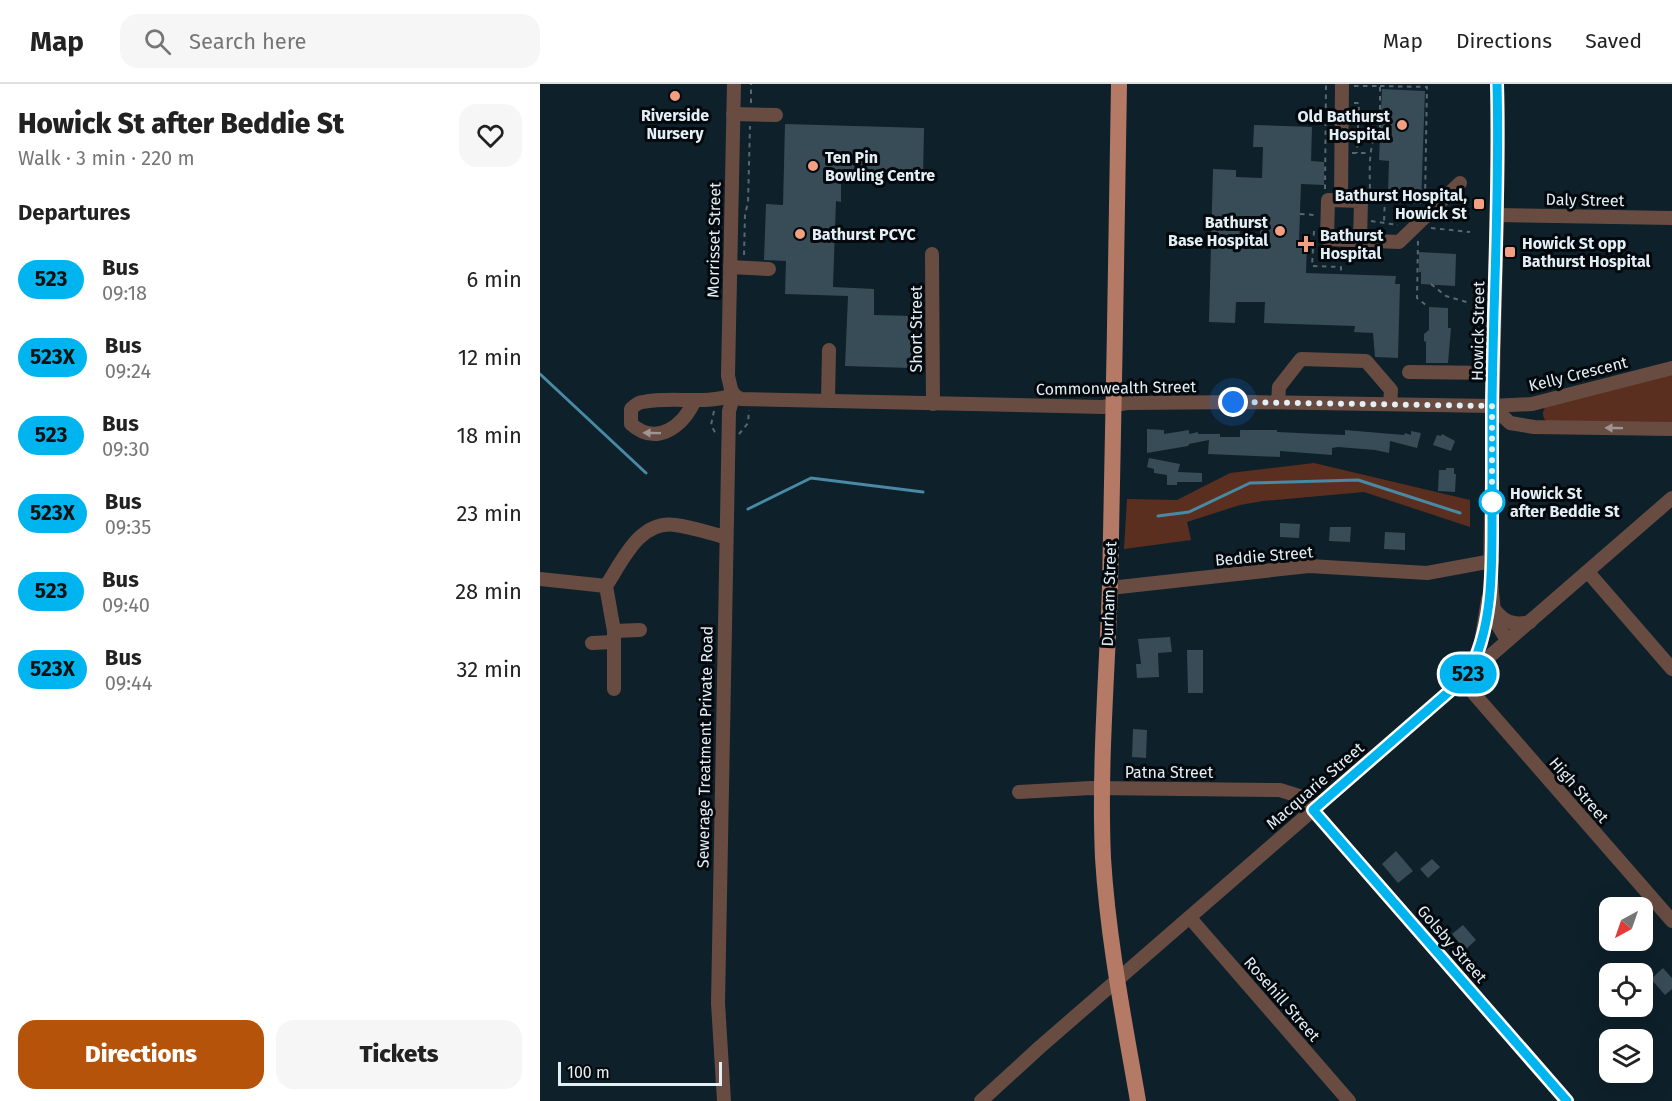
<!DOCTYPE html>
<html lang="en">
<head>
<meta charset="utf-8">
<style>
	:root { --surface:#fff; --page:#f6f6f6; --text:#222; --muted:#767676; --line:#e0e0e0; --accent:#b45309 }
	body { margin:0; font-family:"Fira Sans",sans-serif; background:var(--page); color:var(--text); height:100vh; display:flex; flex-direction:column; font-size:22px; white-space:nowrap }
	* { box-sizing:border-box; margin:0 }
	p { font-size:20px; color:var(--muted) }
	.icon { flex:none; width:33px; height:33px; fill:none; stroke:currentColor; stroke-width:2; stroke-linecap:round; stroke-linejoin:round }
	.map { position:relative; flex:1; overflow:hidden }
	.panel { display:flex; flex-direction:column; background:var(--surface); width:540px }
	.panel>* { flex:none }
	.badge { padding:0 12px; border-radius:20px; font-size:21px; line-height:39px }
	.needle { width:39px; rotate:220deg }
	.controls { position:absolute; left:1059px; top:813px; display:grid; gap:12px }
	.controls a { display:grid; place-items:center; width:54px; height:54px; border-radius:12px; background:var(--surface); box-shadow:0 6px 24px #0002; font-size:30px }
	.scale { position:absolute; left:18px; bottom:15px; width:164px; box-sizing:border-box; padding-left:6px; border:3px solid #e3eef5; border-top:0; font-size:16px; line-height:21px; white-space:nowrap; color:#e3eef5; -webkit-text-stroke:4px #03090d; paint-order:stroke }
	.you { position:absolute; width:30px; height:30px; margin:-15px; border:4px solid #fff; border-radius:50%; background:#1a73e8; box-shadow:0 0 0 9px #1a73e833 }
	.map>.badge { position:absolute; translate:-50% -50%; box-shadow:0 0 0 3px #fff }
	h2 { padding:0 18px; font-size:22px; line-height:54px }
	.round { display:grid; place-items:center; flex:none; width:63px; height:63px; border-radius:18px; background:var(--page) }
	.summary { display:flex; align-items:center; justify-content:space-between; height:102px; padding:0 18px }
	h1 { font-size:28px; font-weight:800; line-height:45px }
	.cta { display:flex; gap:12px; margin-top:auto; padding:12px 18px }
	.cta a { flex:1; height:69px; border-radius:18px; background:var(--accent); color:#fff; font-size:24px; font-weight:800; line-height:69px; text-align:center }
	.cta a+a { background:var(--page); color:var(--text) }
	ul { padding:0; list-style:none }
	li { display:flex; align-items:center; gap:18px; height:78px; padding:0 18px }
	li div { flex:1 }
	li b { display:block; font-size:22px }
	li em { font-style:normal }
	li .badge { min-width:66px; font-weight:700; text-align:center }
	header { display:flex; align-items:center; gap:36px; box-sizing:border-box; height:84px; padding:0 30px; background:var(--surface); border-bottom:2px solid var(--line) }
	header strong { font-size:28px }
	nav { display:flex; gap:33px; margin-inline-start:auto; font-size:21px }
	.search { width:420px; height:54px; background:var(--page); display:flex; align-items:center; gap:15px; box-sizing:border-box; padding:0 21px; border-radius:18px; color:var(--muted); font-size:22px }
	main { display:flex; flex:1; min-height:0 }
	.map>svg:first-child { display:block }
	.green { fill:#5b2f1f }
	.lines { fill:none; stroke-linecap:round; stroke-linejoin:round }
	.stream { stroke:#4889a4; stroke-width:3 }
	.building { fill:#384c57; fill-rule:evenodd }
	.path { stroke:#586770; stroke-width:2; stroke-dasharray:4.5 4.5; stroke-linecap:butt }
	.minor { stroke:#684c42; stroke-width:14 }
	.major { stroke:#b47a65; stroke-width:16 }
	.oneway { fill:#9f9593 }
	.line-casing { stroke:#fff; stroke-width:14 }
	.line { stroke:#00b5ef; stroke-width:9 }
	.walk { stroke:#e3eef5; stroke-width:6; stroke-dasharray:0 10.8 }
	.poi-dot { fill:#f2a081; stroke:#03090d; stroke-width:2 }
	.stop-dot { fill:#fff; stroke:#00b5ef; stroke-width:3 }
	.labels { text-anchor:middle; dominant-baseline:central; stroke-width:6; stroke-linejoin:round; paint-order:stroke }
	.poi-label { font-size:16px; font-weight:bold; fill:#e3eef5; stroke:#03090d; text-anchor:start }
	.street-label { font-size:16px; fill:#e3eef5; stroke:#03090d }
	.stop-label { font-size:16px; font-weight:bold; fill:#e3eef5; stroke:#03090d; text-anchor:start }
</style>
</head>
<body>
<header>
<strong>Map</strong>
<div class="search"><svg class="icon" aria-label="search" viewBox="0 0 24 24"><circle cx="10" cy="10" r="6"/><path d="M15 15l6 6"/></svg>Search here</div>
<nav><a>Map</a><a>Directions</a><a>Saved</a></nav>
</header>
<main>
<section class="panel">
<div class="summary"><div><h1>Howick St after Beddie St</h1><p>Walk · 3 min · 220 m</p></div><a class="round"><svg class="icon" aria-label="heart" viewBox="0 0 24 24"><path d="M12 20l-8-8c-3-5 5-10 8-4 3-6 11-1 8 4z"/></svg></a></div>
<h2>Departures</h2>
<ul>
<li><span class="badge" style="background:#00b5ef;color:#111">523</span><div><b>Bus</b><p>09:18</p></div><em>6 min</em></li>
<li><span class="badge" style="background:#00b5ef;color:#111">523X</span><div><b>Bus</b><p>09:24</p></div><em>12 min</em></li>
<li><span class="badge" style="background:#00b5ef;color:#111">523</span><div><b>Bus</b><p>09:30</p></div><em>18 min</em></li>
<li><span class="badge" style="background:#00b5ef;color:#111">523X</span><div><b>Bus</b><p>09:35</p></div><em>23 min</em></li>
<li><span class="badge" style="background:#00b5ef;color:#111">523</span><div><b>Bus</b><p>09:40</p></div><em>28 min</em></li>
<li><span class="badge" style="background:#00b5ef;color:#111">523X</span><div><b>Bus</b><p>09:44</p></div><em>32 min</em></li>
</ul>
<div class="cta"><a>Directions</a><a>Tickets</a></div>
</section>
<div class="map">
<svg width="1132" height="1017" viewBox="0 0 1132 1017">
	<rect width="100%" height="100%" fill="#0e202a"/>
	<!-- green -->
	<g class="green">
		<path d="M1132,290V341L1006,337C1002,333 1002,327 1006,322Z"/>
		<polygon points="774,379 930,416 930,443 824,408 723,417 700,421 647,438 651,456 584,465 587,415 637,416 690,389"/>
	</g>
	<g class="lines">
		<!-- stream -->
		<g class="stream">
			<polyline points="0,290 106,389"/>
			<polyline points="208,425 271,394 383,408"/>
			<polyline points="618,432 649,428 710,399 818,396 920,429"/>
		</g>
	</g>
	<!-- building -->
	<g class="building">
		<polygon points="842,5 885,7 881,120 857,119 858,108 848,108 849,77 839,76"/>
		<polygon points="245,40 384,44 383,94 301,92 301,118 296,117 293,203 334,205 334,231 373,232 372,284 305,282 308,212 245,210 246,177 224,176 226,120 243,121"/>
		<path d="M714,41L772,43L771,77L784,78V101L761,100L759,158H767L766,189L856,192L855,200H860L858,274L835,273L833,249L814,248L815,242L724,239L725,218H696L695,239L669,238L673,85L696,86V93L722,94L723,63H713ZM700,136H720V164L699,163Z"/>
		<polygon points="879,168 916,170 915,202 881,200 881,188 879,188"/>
		<polygon points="889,223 908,224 908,244 911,244 908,279 886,279 886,258 884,257 884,250 889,246"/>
		<polygon points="607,345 624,346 624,350 649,346 649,350 658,348 658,350 680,350 680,353 700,353 700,346 737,346 737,348 779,350 805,351 805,346 864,351 865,349 871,351 871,347 881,349 877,364 850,357 849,369 835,366 798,363 792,364 792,371 740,367 740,373 668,370 669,356 649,360 648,362 607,369"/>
		<polygon points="902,350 915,357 911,367 893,361 897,351 901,352"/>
		<polygon points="609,374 640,380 638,388 662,389 662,398 637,398 637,401 627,401 627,391 614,389 614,385 607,383"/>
		<polygon points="906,384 914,384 914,390 916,390 915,408 898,407 899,386 906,386"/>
		<polygon points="740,439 760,440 759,454 740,453"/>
		<polygon points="790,443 811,443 810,458 789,457"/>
		<polygon points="845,448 865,449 865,466 844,465"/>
		<polygon points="630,553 632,568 618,569 619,593 597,594 596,580 601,580 598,555"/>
		<polygon points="647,566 663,566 663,609 648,609"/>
		<polygon points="593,645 607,646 606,674 592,673"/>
		<polygon points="856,767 873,787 858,799 842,780"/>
		<polygon points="892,775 900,783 888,794 880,785"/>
		<polygon points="923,841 936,856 925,866 912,850"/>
		<polygon points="1123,884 1132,894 1132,905 1125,911 1111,895"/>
	</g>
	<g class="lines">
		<!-- path -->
		<g class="path">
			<path d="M814,2H840V45C827,57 830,92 830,110"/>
			<polyline points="840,2 887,3 885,116"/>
			<polyline points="211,19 211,0"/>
			<polyline points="814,19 819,19 817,69"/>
			<polyline points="812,69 830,69"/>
			<polyline points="785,105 786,0"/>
			<polyline points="830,111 845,111 844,139"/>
			<polyline points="760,130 775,131"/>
			<polyline points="831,137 858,141"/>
			<polyline points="891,144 930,148"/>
			<polyline points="774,147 772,182 801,183 801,190"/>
			<polyline points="878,157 877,214 887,222"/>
			<polyline points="204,171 205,130 208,119 210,42"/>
			<polyline points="891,200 906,212 930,219"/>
			<polyline points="174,327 171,341 176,350"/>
			<polyline points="199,350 208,339 209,326"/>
		</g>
		<!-- minor -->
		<g class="minor">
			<polyline points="194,0 188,292 191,305 194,311"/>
			<path d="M957,0C960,127 952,255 952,382C952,432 947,484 955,533C957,542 962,549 968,556"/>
			<polyline points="193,30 236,31"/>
			<polyline points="801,116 802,0"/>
			<polyline points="957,131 1132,134"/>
			<polyline points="820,156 821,117 788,116 787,155 859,158 920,99"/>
			<polyline points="392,170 393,320"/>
			<polyline points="190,183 229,185"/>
			<polyline points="869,288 953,289"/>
			<polyline points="194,311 201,315 563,323 587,319 709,318 952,322 992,320 1132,284"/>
			<path d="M155,316C143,342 117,363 91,340V325C94,322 99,318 103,318C133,312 164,321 194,311"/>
			<polyline points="288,316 289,266"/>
			<polyline points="738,318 739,303 761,275 826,277 851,306 850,320"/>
			<polyline points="952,322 970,339 994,343 1132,345"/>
			<polyline points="1048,488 1132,585"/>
			<polyline points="0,495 66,502"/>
			<polyline points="570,504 769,482 887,489 952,477"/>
			<path d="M954,525C964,538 973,542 990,538"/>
			<polyline points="74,547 100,546"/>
			<polyline points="52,559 74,558"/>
			<polyline points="930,586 941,559 948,515"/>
			<polyline points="922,596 1132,837"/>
			<path d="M74,605V547L66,502C82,478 99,436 135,441C152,443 169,449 185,453"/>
			<polyline points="479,708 551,704 740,706 759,712 779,733 1027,1017"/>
			<polyline points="650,834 809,1017"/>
			<polyline points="184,1017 178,919 189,327 194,311"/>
			<polyline points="441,1017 500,963 1132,414"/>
		</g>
		<!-- major -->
		<path class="major" d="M579,0C576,167 574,335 570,502C567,592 559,683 563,774C568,856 584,936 598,1017"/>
	</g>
	<!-- one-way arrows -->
	<defs><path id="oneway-solid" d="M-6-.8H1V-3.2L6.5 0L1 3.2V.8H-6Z" transform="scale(1.5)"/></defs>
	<g class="oneway">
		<use href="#oneway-solid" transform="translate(1074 344) rotate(-179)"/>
		<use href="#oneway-solid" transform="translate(112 349) rotate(-179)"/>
	</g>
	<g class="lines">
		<defs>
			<path id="line" d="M957,0C960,108 953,215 952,323C952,361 952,399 952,436C952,488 953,545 927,592L773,726L1027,1017"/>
		</defs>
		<!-- line casing -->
		<use href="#line" class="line-casing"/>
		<!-- line -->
		<use href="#line" class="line"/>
		<!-- walk -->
		<polyline class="walk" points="693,318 952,322 952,418"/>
	</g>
	<!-- markers -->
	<g class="poi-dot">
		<circle cx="135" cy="12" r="6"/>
		<circle cx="862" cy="41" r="6"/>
		<circle cx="273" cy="82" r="6"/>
		<rect x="933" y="114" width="12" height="12" rx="3"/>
		<circle cx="740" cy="147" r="6"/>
		<circle cx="260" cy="150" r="6"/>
		<path d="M763 151h6v6h6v6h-6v6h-6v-6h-6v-6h6z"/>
		<rect x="964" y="162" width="12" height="12" rx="3"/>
	</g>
	<circle class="stop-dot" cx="952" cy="418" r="12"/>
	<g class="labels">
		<!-- poi labels -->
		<g class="poi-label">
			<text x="135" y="31" text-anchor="middle">Riverside<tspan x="135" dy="18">Nursery</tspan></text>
			<text x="850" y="32" text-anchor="end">Old Bathurst<tspan x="850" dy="18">Hospital</tspan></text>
			<text x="285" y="73">Ten Pin<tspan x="285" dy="18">Bowling Centre</tspan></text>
			<text x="927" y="111" text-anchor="end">Bathurst Hospital,<tspan x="927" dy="18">Howick St</tspan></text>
			<text x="728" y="138" text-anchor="end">Bathurst<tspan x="728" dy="18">Base Hospital</tspan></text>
			<text x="272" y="150">Bathurst PCYC</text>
			<text x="780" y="151">Bathurst<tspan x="780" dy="18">Hospital</tspan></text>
			<text x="982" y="159">Howick St opp<tspan x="982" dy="18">Bathurst Hospital</tspan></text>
		</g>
		<!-- street labels -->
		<g class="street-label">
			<text transform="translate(1045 116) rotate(1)">Daly Street</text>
			<text transform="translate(174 156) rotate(-89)">Morrisset Street</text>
			<text transform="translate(376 245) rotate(-90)">Short Street</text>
			<text transform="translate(938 247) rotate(-89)">Howick Street</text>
			<text transform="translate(1038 290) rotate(-14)">Kelly Crescent</text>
			<text transform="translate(576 304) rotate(-1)">Commonwealth Street</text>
			<text transform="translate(724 472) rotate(-5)">Beddie Street</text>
			<text transform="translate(569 510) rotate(-88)">Durham Street</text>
			<text transform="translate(165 663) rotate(-89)">Sewerage Treatment Private Road</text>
			<text x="629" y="688">Patna Street</text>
			<text transform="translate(775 702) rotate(-41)">Macquarie Street</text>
			<text transform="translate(1039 706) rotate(49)">High Street</text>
			<text transform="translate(912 860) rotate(49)">Golsby Street</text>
			<text transform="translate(742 915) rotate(49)">Rosehill Street</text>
		</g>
		<!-- stop labels -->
		<g class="stop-label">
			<text x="970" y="409">Howick St<tspan x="970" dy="18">after Beddie St</tspan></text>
		</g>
	</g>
</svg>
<div class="controls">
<a><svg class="needle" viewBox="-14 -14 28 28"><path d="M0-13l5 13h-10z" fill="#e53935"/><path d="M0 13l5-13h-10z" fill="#767676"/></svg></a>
<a><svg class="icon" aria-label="locate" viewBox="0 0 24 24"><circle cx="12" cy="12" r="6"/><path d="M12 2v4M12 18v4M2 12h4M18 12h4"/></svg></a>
<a><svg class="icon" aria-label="layers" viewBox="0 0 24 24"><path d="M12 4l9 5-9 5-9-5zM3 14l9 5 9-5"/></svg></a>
</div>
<div class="scale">100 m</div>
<div class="you" style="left:693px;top:318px"></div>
<b class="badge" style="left:928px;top:590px;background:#00b5ef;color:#111">523</b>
</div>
</main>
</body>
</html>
